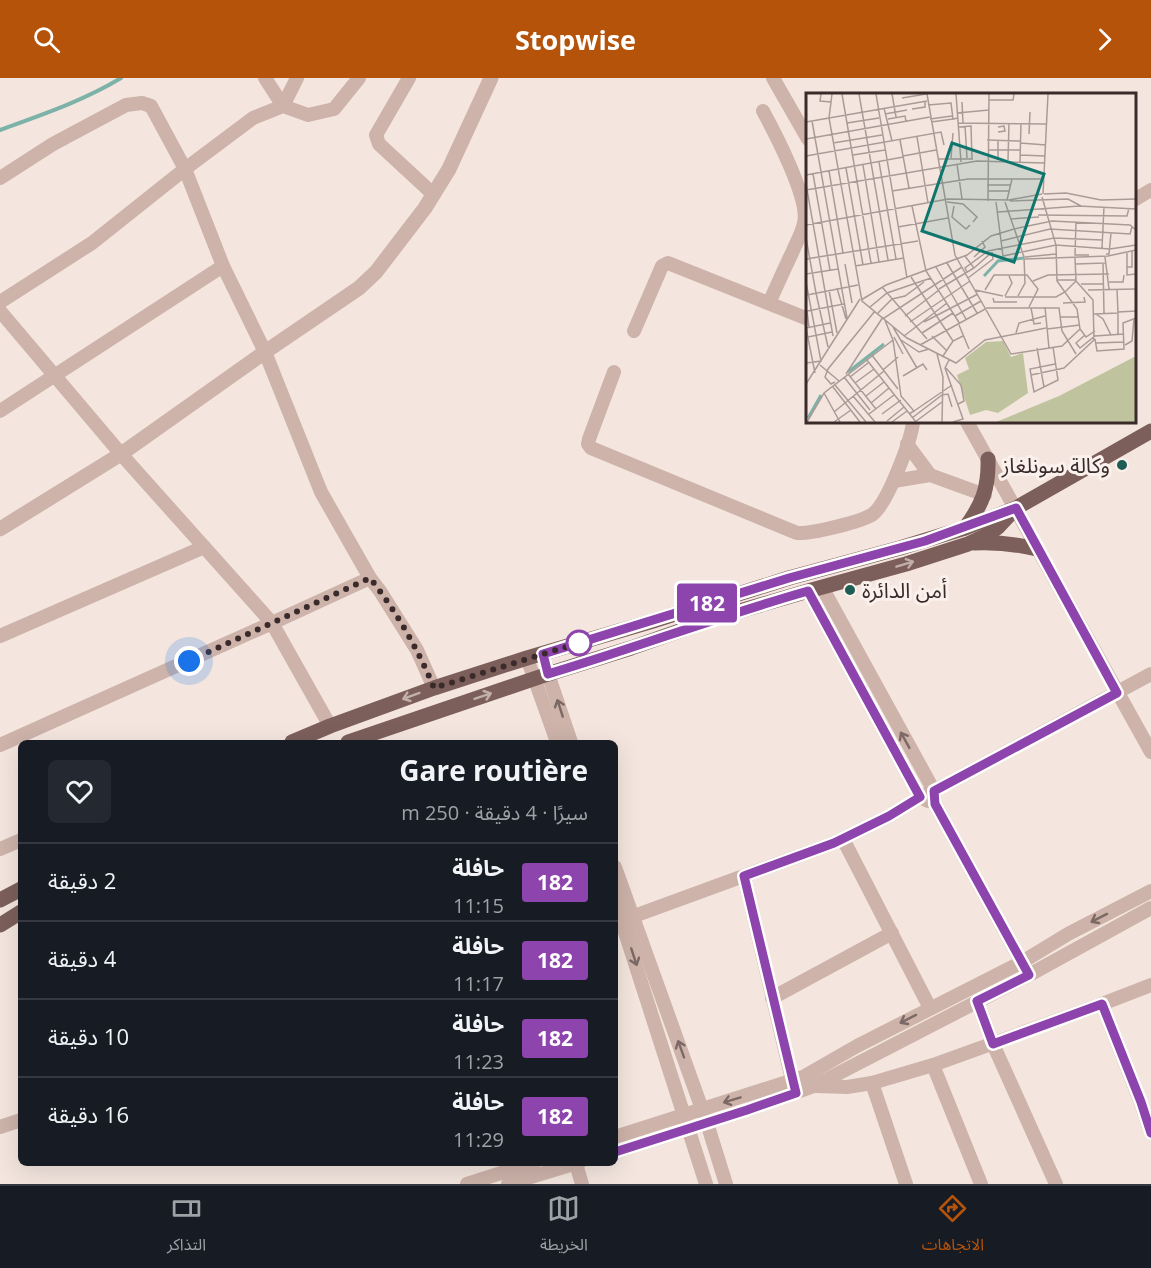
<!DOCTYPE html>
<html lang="ar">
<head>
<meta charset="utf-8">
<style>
	:root { --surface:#171b24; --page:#242831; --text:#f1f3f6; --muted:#9ea1a6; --line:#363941; --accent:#b45309 }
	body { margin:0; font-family:"Open Sans","Noto Sans Arabic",sans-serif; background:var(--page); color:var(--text); direction:rtl; height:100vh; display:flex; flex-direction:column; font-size:22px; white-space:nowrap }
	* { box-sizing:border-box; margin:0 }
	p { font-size:20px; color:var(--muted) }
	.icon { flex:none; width:33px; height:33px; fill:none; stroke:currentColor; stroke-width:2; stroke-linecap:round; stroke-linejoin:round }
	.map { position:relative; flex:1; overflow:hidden; direction:ltr }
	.panel { position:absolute; left:18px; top:662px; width:600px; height:426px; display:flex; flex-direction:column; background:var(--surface); border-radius:9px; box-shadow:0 6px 24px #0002; direction:rtl }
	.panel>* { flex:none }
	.badge { padding:0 12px; border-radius:4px; font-size:21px; line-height:39px }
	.you { position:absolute; width:30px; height:30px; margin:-15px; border:4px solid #fff; border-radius:50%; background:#1a73e8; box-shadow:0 0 0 9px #1a73e833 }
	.map>.badge { position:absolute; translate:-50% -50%; box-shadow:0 0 0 3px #fff }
	.round { display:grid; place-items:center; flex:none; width:63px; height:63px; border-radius:9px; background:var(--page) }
	.summary { display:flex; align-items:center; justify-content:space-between; height:102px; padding:0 30px }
	h1 { font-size:28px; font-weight:700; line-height:45px }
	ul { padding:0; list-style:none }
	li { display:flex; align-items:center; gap:18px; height:78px; padding:0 30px; border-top:2px solid var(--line) }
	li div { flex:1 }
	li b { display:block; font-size:22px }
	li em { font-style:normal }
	li .badge { min-width:66px; font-weight:700; text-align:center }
	header { display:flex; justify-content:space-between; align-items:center; height:78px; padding:0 30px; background:var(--accent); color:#fff; font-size:27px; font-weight:700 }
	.menu { display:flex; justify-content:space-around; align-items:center; height:84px; border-top:2px solid var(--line); background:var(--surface); font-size:16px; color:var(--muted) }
	.menu a { display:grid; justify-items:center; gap:3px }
	.menu .active { color:var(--accent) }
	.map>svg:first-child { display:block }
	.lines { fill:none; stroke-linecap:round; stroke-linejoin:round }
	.stream { stroke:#7db2a9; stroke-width:4 }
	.minor { stroke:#cdb3aa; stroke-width:14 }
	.tertiary { stroke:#cdb3aa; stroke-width:15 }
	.primary { stroke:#7c5f5a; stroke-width:15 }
	.oneway { stroke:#c2afaa }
	.oneway2 { stroke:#7c6864 }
	.line-casing { stroke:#fff; stroke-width:14 }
	.line { stroke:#8e44ad; stroke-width:9 }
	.walk { stroke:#3a2b2a; stroke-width:6; stroke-dasharray:0 10.8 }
	.poi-dot { fill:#1d5d54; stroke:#fbf1ec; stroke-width:2 }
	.stop-dot { fill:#fff; stroke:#8e44ad; stroke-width:3 }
	.labels { text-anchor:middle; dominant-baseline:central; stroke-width:6; stroke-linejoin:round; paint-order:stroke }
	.poi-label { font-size:21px; fill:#3a2b2a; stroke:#fbf1ec; text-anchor:end }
	.inset-river { fill:none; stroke:#7db2a9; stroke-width:3 }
	.inset-road { fill:none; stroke:#aa9b97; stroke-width:1.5 }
	.view { fill:#0f766e; fill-opacity:0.15; stroke:#0f766e; stroke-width:3 }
	.inset-edge { fill:none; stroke:#3a2b2a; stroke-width:3 }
</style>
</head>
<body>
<header><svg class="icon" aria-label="forward" viewBox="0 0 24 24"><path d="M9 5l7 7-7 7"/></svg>Stopwise<svg class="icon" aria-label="search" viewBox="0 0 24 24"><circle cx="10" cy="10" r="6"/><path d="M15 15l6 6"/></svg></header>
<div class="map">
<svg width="1151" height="1106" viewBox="0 0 1151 1106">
	<rect width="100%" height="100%" fill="#f4e6df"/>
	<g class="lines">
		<!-- stream -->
		<path class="stream" d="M0,52C41,37 83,23 121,0"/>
		<!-- minor -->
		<g class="minor">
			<polyline points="265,0 283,28 297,0"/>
			<polyline points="409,0 376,57 379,66 433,116"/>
			<polyline points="773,0 808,61"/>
			<path d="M763,33C775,55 810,122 804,145C802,155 796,165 792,175C784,191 777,208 769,225"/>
			<polyline points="0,100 53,66 126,27 142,25 151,28 185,91 223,188 265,274 321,414 370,500 380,513 417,572 434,610"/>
			<polyline points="1134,122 1151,112"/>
			<polyline points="0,224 92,165 185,91 253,40 283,28 308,37 334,31 359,0"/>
			<polyline points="0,233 121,376 272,545 330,648"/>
			<polyline points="634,253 662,188 668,185 808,241"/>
			<path d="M614,294L589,361L588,366L591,370L797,455C810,456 862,444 873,436C888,424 911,363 913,344"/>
			<polyline points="0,333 223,188"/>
			<polyline points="967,344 1151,674"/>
			<polyline points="907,366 930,397"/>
			<polyline points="894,403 930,397 985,417"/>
			<polyline points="822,509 934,713 935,726 1026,892"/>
			<polyline points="808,513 920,719 928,723"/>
			<polyline points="0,558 204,469"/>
			<polyline points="543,576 548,596 571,664"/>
			<polyline points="527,580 557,664"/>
			<polyline points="0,667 272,545 370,500"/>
			<polyline points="843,761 930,930"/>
			<polyline points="0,771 21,762"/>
			<polyline points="615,789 707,1045 726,1106"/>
			<polyline points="744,798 794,1010"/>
			<polyline points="615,823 706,1106"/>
			<polyline points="615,845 834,765 889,738 920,719 949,705 1151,596"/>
			<polyline points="772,920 892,855"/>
			<polyline points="977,923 993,966 1056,1106"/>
			<polyline points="1102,926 1141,1025 1151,1055"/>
			<polyline points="933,987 981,1106"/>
			<polyline points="872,1005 906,1106"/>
			<polyline points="816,1008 847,1009 872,1005 933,987 1102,926 1151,907"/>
			<polyline points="0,1049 21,1042"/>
			<polyline points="615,1059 803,999 857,968 1022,884 1068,856 1151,813"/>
			<polyline points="615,1074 747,1032 814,1008 1029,897 1151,830"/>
			<polyline points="576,1086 582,1106"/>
			<polyline points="467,1106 535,1084"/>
			<polyline points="508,1106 580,1084"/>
		</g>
		<!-- tertiary -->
		<polyline class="tertiary" points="0,451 121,376 265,274 359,210 376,194 425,130 449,91 491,0"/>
		<!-- primary -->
		<g class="primary">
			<path d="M965,450C982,427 989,410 988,381"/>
			<path d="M974,465C996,464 1016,466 1037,471"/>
			<polyline points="292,664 330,648 434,610 527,580 653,543 789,500 900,470 965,450 1016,430 1151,353"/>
			<polyline points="348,664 548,596 631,570 716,540 808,513 906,486 968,466 989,456 998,449 1013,433"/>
			<polyline points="0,822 21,811"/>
			<polyline points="0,847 21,834"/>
		</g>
	</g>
	<!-- one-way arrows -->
	<defs><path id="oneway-shaft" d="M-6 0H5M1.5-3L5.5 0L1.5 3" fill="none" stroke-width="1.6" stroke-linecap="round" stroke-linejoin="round" transform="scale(1.5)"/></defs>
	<g class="oneway">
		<use href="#oneway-shaft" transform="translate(905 486) rotate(-17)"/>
		<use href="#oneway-shaft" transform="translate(411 618) rotate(160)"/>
		<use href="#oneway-shaft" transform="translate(483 618) rotate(-19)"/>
	</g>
	<g class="oneway2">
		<use href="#oneway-shaft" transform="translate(560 630) rotate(-108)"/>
		<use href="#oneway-shaft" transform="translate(905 662) rotate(-119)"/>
		<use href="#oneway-shaft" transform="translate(1099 840) rotate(153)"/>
		<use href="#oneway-shaft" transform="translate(634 879) rotate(72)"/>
		<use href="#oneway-shaft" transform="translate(908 941) rotate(153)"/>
		<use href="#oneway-shaft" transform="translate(681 971) rotate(-110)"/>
		<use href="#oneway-shaft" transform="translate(732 1022) rotate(163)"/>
	</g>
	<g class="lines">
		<defs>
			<path id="line" d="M615,1074L747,1032L796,1015L744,798L834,765L889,738L920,719L808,513C720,538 635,570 548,596L543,576L789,500L925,463L1016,430L1117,615L934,713L935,726L1029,897L977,923L993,966L1102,926L1141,1024L1151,1055"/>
		</defs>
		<!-- line casing -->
		<use href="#line" class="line-casing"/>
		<!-- line -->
		<use href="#line" class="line"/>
		<!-- walk -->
		<path class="walk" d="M189,583L370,500C396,533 418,571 434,610L582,564L579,565"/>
	</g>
	<!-- markers -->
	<g class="poi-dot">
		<circle cx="1122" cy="387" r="6"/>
		<circle cx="850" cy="512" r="6"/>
	</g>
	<circle class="stop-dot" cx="579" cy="565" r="12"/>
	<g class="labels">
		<!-- poi labels -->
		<g class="poi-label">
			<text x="1110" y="387">وكالة سونلغاز</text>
			<text x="862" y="512" text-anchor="start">أمن الدائرة</text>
		</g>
	</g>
	<!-- overview -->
	<g transform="translate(806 15)">
		<rect width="330" height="330" fill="#f4e6df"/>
		<path d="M330,263V329H190L253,303Z" fill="#bfc49e"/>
		<path d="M197,248L205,264L217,260L222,300L192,320L180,317L164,322L151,282L163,276L159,265L180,249Z" fill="#bfc49e"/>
		<path class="inset-river" d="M178,183L192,168L218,165M42,279L78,251M2,325L15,302"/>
		<path class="inset-road" d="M15,1L14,8L25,9M26,1L23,25L56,208L101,245L150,270L179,247L240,235M36,1L65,170M53,1L82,167M70,1L101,185M86,1L90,24M121,1L149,162L205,261L256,253L274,236M150,1L155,69M96,5L120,1M183,7H207L208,1M156,9L157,30M122,12L145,10L147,26L152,25M78,15L86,48M106,16L119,14V8M151,20L183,17M79,21L101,17M82,26L99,23L100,28M124,26L146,23M6,28L41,225M0,29L121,8M125,29L147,26M41,30L73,25M152,30L241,31M159,33L161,65M153,34L165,33L166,66M192,39L199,38L198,33L192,34M223,41L224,19M111,44L122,110M0,46L124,24M94,47L103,95M181,47L214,48M27,50L76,42M214,50L240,52M182,57H214M47,62L79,57M214,62L239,63M0,63L135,39L138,52M97,63L130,57M145,65L147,40M132,66H167M192,67V48M202,67L203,30M73,69L90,166M214,69L215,30M151,71L156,106M57,72L73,169M40,75L57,172M23,78L37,160M7,81L24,177M0,82L97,64M0,91L27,243M181,92H205M0,97L171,68L239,70M86,98L162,86H238M182,98H203M237,101L242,1M238,101L260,100L295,107L330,106M236,104L250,152L251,188L271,216L274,236L280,244L289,238M201,107L206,86M182,108L183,1M204,108L262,106L275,113M141,109L157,111L171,124L167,129M190,109L197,163L250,152L304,156L330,152M199,109L218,164L219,190L212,203M106,113L120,178L154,231M148,113L146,124L160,136L164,132M192,119L273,113L330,116M232,122L321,123L323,115M204,126L233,124M270,129L269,162H283M0,132L142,106L203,107L236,101M92,134L142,125M0,145L10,200M195,148L244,136L324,141L326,134M296,155L298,114M321,159V182L330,181M300,161H303L305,140M168,164L179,154L176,148M219,164L250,161M299,164L303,196M0,166L112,148M219,166L302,163L330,157M141,170L171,220M297,170L298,220M39,171L46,210M270,171L299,170M49,173L98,165M130,174L160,226M321,174H326V158M168,175L185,160M161,179L159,175L182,158L248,145L296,147M0,181L32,176M105,184L147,248M162,185L187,166L186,159M251,187H270M227,188L242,182L303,181M0,189L15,268L0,270M303,189H317L318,182M275,191H298M76,194L121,246M31,195L40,226M133,196L168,175L159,163M23,197L31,240M169,197L197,203M179,197L188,182H221L232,196L223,214M282,197L330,196M10,200L22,254M1,202L52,192M199,203L206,190L203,183M199,204H250L259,199L270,188L269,165M187,205L188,209H211M55,207L80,192L161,162L185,143L208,136L246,128L324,132L330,137M257,210L279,209L278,204M64,214L81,200L125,185M239,214L243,255M225,215L228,231L235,230M312,219L330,218M72,220L86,206L99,203L118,189M312,220V242M288,221L312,220L311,196M290,221L297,226L305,242M99,223L133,197M149,223L175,208M254,224H273M104,229L164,188M118,229L172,201M153,232L163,256M3,234L1,218L38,211M87,234L111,275M241,236L274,232M116,240L147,220M210,240L213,230L239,223M279,242L270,250L274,255L289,243L318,241M98,243L141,210M126,243L140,257M2,244L26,239M88,244L97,261M289,246L291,258L318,256L317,230L330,225M95,247L113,259L123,256M290,250L318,249M114,252L181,215H253L256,238L270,261M319,252L326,248L328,226M247,254L252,287L228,299L224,276L249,271M231,255L238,294M65,261L92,296M131,261L137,284L136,329M137,263L147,248L157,243M60,266L110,329M143,267L139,275L157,326L147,329M14,272L33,288M140,275L155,292L158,308L152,311M77,277L92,264M9,280L0,235L24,230M40,281L77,224M42,281L70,316M225,282L258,275L288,247L287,207L270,188M97,283L117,271L121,277M38,284L64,317M44,284L62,270M29,289L25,291L19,284L22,276L69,218M49,290L68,276M0,291L54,206M29,292L60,329M27,294L54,329M18,300L34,329M47,303L69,329M60,303L78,289M65,310L83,295M108,318L146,292M28,319L78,278M63,321L88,302M76,321L95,307M103,321L108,318L95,303L87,247L78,225L156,174M106,325L136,302L142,301L146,314M81,328L98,314M1,329L18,300L87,247M28,329L45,317M86,329L101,318M109,329L136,309"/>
		<path class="view" d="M146,50L238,81L208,169L116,138Z"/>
		<rect width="330" height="330" class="inset-edge"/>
	</g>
</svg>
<div class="you" style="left:189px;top:583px"></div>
<b class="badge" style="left:707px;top:525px;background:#8e44ad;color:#fff">182</b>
<section class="panel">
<div class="summary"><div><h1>Gare routière</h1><p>سيرًا · 4 دقيقة · 250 m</p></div><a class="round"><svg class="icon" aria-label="heart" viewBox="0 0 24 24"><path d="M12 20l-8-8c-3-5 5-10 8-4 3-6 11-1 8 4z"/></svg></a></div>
<ul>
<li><span class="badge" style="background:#8e44ad;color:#fff">182</span><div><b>حافلة</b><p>11:15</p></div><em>2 دقيقة</em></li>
<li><span class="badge" style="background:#8e44ad;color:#fff">182</span><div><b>حافلة</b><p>11:17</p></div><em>4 دقيقة</em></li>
<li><span class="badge" style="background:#8e44ad;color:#fff">182</span><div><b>حافلة</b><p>11:23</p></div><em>10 دقيقة</em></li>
<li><span class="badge" style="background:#8e44ad;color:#fff">182</span><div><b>حافلة</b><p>11:29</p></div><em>16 دقيقة</em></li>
</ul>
</section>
</div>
<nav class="menu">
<a class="active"><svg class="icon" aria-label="directions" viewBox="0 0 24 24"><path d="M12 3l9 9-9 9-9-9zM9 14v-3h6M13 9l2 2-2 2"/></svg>الاتجاهات</a>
<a><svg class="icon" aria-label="map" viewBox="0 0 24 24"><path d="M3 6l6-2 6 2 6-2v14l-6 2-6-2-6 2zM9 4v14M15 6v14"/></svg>الخريطة</a>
<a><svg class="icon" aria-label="tickets" viewBox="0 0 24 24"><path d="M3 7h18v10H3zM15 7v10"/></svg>التذاكر</a>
</nav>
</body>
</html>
